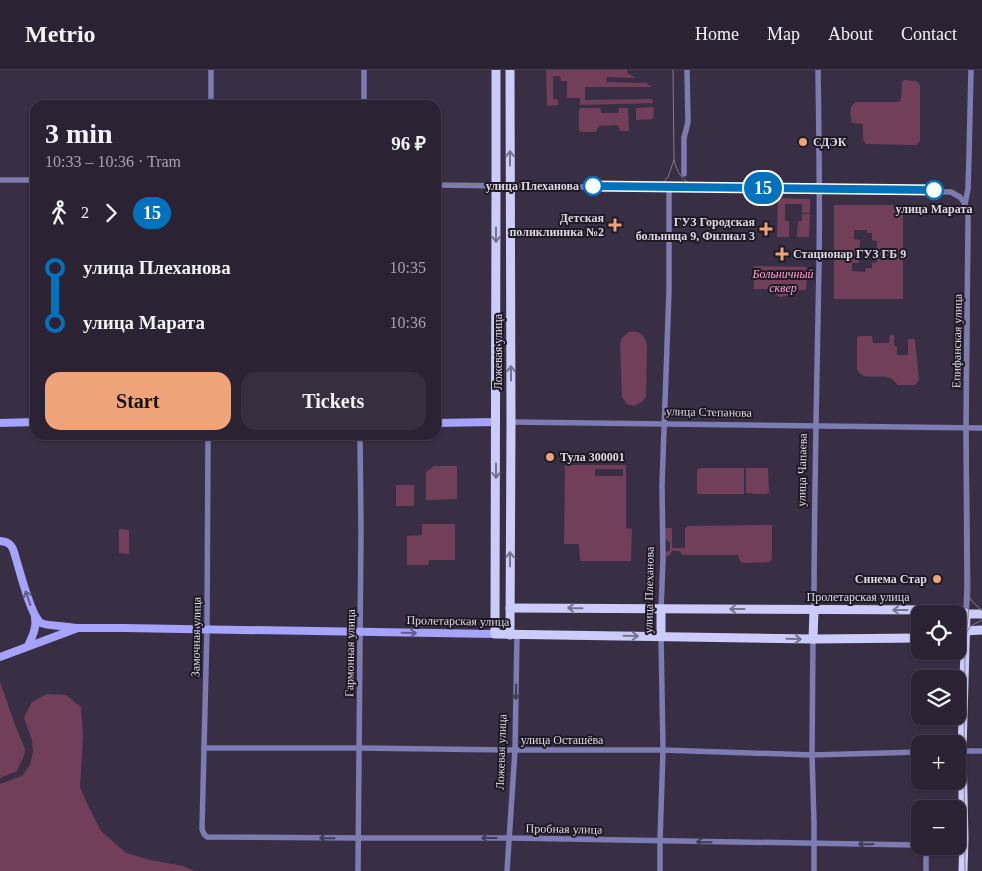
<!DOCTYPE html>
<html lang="en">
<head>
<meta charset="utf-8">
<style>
	:root { --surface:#2b2334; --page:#372f40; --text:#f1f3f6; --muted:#a6a4ac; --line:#47404f; --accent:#efa378 }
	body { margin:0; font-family:Georgia,serif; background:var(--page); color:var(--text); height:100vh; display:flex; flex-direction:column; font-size:19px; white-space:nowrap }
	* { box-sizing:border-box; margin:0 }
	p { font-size:16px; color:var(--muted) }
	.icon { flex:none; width:28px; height:28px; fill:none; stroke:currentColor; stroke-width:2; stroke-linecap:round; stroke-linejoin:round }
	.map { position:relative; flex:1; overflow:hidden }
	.details { position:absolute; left:30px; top:30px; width:411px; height:340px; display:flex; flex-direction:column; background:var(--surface); border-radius:15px; box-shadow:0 1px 4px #0004,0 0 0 1px var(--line) }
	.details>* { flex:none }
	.badge { padding:0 10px; border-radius:16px; font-size:18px; line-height:32px }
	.fabs { position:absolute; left:911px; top:535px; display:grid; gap:10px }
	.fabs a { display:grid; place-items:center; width:55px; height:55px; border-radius:10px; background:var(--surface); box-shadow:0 1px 4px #0004,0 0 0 1px var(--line); font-size:25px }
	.map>.badge { position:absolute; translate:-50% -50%; box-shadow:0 0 0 2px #fff }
	.legs { display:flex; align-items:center; gap:8px; height:55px; padding:0 15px; font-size:16px }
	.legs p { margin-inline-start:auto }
	.overview { display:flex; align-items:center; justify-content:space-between; height:85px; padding:0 15px }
	h1 { font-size:28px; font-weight:600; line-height:38px }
	.cta { display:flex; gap:10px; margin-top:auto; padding:10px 15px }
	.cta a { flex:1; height:58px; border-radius:15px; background:var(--accent); color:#111; font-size:20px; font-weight:600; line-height:58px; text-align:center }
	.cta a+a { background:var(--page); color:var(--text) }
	ul { padding:0 15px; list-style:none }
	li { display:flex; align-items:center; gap:18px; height:55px; font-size:19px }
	li i { display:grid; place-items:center; width:8px; height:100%; margin:0 6px; background:currentColor }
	li i::after { content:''; width:12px; height:12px; margin:-6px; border:4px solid; border-radius:50%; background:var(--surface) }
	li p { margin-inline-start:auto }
	li:first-child i { background:linear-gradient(#0000 50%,currentColor 0) }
	li:last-child i { background:linear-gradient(currentColor 50%,#0000 0) }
	header { display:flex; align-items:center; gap:30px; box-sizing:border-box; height:70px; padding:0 25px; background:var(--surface); border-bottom:1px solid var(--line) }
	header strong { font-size:24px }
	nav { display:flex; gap:28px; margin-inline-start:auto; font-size:18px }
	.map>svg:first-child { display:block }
	.green { fill:#723f5b; fill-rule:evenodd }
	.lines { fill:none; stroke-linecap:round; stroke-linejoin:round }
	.street { stroke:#7c7cb3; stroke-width:5.5 }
	.secondary { stroke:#a5a3fb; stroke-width:8 }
	.primary { stroke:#cbccf9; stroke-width:9 }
	.tram { stroke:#837b8e; stroke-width:1 }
	.oneway { stroke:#74738e }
	.oneway2 { stroke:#625e90 }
	.oneway3 { stroke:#3f3c56 }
	.line-1-casing { stroke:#fff; stroke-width:11 }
	.line-1 { stroke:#0072bc; stroke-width:8 }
	.poi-dot { fill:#efa378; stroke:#1e1a24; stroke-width:2 }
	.stop-1-dot { fill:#fff; stroke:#0072bc; stroke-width:2.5 }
	.labels { text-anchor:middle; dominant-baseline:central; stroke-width:4; stroke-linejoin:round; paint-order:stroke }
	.poi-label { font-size:12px; font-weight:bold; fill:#ddd7e5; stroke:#1e1a24; text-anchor:start }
	.stop-label { font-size:12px; font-weight:bold; fill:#ddd7e5; stroke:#1e1a24; text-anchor:end }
	.park-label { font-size:12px; font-style:italic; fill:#fca0d1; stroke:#1e1a24 }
	.street-label { font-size:12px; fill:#ddd7e5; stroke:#1e1a24 }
</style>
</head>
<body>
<header>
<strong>Metrio</strong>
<nav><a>Home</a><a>Map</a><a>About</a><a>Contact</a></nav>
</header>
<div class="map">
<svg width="982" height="801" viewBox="0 0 982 801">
	<rect width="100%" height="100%" fill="#392f45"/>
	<!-- green -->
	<g class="green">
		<polygon points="546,0 627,0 627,3 636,8 607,7 606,12 646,13 652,17 585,17 585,30 652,29 653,33 580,35 580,28 567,28 567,11 561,11 560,6 554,6 553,7 553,29 558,30 558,35 547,36"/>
		<path d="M904,10L916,11L920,15V71L916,75L866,74L863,70V55L862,54L852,53C850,46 849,35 856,32H899L901,29L902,12Z"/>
		<polygon points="653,37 654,39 653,49 636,50 636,38"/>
		<polygon points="580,38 600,38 601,43 618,43 619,38 628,38 629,61 620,61 618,55 599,56 596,62 581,62 579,60 579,40"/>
		<polygon points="778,128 810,129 810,143 802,143 802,134 785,134 785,151 789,151 789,167 777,167"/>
		<path d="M834,135H903V229H834ZM854,160H867V163H872V170L877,171V192L872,193V198H866L865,202L852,201V193H859L860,170L854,169Z"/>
		<polygon points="802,144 810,144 809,167 797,167 798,151 802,151"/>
		<polygon points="754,196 807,197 806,220 796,220 787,226 781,227 776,225 770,219 754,219"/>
		<path d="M629,262C639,260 646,266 647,276L646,326L643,331L634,336L627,334L622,327L620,274L622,268Z"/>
		<path d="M890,265H894V275L897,277V285H908V269H914L915,270L919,310L915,315H898C896,313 894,311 892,309C880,302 863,313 857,299V268L859,266H872L873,273H889Z"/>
		<path d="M565,395H626V458L632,459L631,491H581L580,490L579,474H564ZM595,399H623V406H595Z"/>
		<polygon points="434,396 457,396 457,429 426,430 426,402"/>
		<polygon points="700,398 744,398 744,424 698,424 697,422 697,400"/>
		<polygon points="746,398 768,398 769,423 766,424 753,424 752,423 746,423"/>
		<rect x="396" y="415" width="18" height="21"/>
		<polygon points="422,454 455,454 455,490 429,490 428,495 407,495 407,466 422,465"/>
		<path d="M772,455V489L769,492L743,493C739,491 739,489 738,485H683L679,481H672L669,486H665V483L670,480V473L665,469V458H672V478H685V458L688,456Z"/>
		<polygon points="119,459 129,460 129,484 119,483"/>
		<polygon points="0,612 15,655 25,679 24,686 17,701 0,708"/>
		<polygon points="47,624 66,625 81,637 83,666 80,717 89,738 101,761 126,783 150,790 183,796 194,801 0,801 0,714 22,706 30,695 33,682 32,670 24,648 32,632"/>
	</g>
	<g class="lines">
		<!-- street -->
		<g class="street">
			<polyline points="364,0 364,35"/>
			<polyline points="211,35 211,0"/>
			<polyline points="684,104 684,68 688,52 687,0"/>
			<polyline points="0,110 35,110"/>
			<polyline points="436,115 951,122 960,127 965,134"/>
			<polyline points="511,352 982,358"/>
			<polyline points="208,365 207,559 202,759 204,764 207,767 359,768 510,768 915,775 920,774"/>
			<polyline points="661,539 663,489 662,415 669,221 669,118"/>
			<path d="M814,540C814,424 817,309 819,194C820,129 819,65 818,0"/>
			<polyline points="966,543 967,516 966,358 968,151 968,143 965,134 968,119 969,86 971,0"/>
			<polyline points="813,569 812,685 814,752 814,801"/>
			<polyline points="204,678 359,678 515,680 663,680 812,685 920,682"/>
			<polyline points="958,681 982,681"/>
			<polyline points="358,801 361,459 360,365"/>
			<polyline points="507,801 515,680 517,565"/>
			<polyline points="660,801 660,771 663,680 661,566"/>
			<polyline points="926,801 926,787 928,776"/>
		</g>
		<!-- secondary -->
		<g class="secondary">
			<polyline points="0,353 35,352"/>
			<polyline points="436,353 496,352"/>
			<path d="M0,471C7,472 10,473 13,479C18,493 30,546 41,553C47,556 68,556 76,558"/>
			<path d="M28,576C32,567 37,558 35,547"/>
			<polyline points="0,587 78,558 124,558 495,564"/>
		</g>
		<!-- primary -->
		<g class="primary">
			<polyline points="496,0 496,116 495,564 813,569 920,568"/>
			<polyline points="510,0 511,352 510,565"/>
			<polyline points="510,538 947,540 968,544 982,544"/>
			<polyline points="958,564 965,561 982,560"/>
			<polyline points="661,566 661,539"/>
			<polyline points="813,569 814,540"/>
			<polyline points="963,801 964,768 962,681 966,543"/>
		</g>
		<!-- tram -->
		<g class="tram">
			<path d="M674,90C677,103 682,110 694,116"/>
			<polyline points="0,111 35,111"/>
			<path d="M436,114L949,120C964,124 969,137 970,151L968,358L970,521L965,584L964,684L965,801"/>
			<polyline points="657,117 663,113 668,107 674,90 673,0"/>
			<polyline points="968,525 972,531 982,541"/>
			<polyline points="965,564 971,556 982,550"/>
		</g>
	</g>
	<!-- one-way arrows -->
	<defs><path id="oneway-shaft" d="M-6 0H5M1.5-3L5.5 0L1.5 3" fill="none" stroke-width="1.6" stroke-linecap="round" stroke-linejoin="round" transform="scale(1.25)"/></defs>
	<g class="oneway">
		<use href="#oneway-shaft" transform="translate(510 88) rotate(-90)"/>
		<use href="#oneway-shaft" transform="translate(496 165) rotate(90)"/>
		<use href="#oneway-shaft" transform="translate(511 303) rotate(-90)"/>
		<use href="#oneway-shaft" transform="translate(496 401) rotate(90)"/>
		<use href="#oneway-shaft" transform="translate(510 489) rotate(-90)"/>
		<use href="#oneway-shaft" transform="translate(575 538) rotate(-179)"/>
		<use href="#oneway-shaft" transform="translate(737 539) rotate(-180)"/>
		<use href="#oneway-shaft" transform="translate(900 540) rotate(-180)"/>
		<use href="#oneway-shaft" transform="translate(631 566) rotate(1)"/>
		<use href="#oneway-shaft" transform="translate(794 569) rotate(1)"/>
	</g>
	<g class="oneway2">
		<use href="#oneway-shaft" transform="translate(28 528) rotate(-109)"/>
		<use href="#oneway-shaft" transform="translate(409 563) rotate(1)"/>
	</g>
	<g class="oneway3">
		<use href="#oneway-shaft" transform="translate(516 622) rotate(91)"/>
		<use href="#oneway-shaft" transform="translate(327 768) rotate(-179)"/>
		<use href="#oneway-shaft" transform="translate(489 768) rotate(180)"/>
		<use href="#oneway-shaft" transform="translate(704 772) rotate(-179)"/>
		<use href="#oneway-shaft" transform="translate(866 774) rotate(-179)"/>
	</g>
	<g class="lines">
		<defs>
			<polyline id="line-1" points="593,116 934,120"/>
		</defs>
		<!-- line-1 casing -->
		<use href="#line-1" class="line-1-casing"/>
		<!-- line-1 -->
		<use href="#line-1" class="line-1"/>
	</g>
	<!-- markers -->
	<g class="poi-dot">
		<circle cx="803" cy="72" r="5"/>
		<path d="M612.5 147.5h5v5h5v5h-5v5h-5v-5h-5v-5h5z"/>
		<path d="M763.5 151.5h5v5h5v5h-5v5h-5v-5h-5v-5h5z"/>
		<path d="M779.5 176.5h5v5h5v5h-5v5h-5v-5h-5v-5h5z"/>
		<circle cx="550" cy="387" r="5"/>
		<circle cx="937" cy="509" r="5"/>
	</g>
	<g class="stop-1-dot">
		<circle cx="593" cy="116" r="9"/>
		<circle cx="934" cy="120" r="9"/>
	</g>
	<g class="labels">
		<!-- poi labels -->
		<g class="poi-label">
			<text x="813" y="72">СДЭК</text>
			<text x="604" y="148" text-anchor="end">Детская<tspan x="604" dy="14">поликлиника №2</tspan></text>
			<text x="755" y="152" text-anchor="end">ГУЗ Городская<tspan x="755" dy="14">больница 9, Филиал 3</tspan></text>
			<text x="793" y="184">Стационар ГУЗ ГБ 9</text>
			<text x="560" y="387">Тула 300001</text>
			<text x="927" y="509" text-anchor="end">Синема Стар</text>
		</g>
		<!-- stop labels -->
		<g class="stop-label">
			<text x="579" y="116">улица Плеханова</text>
			<text x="934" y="139" text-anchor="middle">улица Марата</text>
		</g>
		<!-- park labels -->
		<g class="park-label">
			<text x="783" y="204">Больничный<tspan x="783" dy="14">сквер</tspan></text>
		</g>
		<!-- street labels -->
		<g class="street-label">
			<text transform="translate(957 271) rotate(-89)">Епифанская улица</text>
			<text transform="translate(498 282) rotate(-90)">Ложевая улица</text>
			<text transform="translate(709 342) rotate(1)">улица Степанова</text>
			<text transform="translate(802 400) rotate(-89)">улица Чапаева</text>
			<text transform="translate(649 520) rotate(-89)">улица Плеханова</text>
			<text x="858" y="527">Пролетарская улица</text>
			<text transform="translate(458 551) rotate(1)">Пролетарская улица</text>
			<text transform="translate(196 567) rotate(-89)">Замочная улица</text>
			<text transform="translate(350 583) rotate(-89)">Гармонная улица</text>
			<text x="562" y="670">улица Осташёва</text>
			<text transform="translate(501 682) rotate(-88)">Ложевая улица</text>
			<text transform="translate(564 759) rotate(1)">Пробная улица</text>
		</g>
	</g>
</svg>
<div class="fabs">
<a><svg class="icon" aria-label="locate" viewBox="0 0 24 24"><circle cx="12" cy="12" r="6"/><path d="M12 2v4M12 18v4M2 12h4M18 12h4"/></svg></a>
<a><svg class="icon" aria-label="layers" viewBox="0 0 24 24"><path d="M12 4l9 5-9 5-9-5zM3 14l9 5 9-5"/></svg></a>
<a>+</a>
<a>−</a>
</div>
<b class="badge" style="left:763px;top:118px;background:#0072bc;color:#fff">15</b>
<section class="details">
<div class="overview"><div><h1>3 min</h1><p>10:33 – 10:36 · Tram</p></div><b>96 ₽</b></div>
<div class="legs"><svg class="icon" aria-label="walk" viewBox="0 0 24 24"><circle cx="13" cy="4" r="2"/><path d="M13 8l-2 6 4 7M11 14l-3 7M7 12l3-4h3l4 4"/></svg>2<svg class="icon" aria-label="forward" viewBox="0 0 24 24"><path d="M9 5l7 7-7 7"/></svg><b class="badge" style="background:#0072bc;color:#fff">15</b></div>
<ul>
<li><i style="color:#0072bc"></i><b>улица Плеханова</b><p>10:35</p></li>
<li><i style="color:#0072bc"></i><b>улица Марата</b><p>10:36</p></li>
</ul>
<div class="cta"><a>Start</a><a>Tickets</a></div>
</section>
</div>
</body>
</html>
